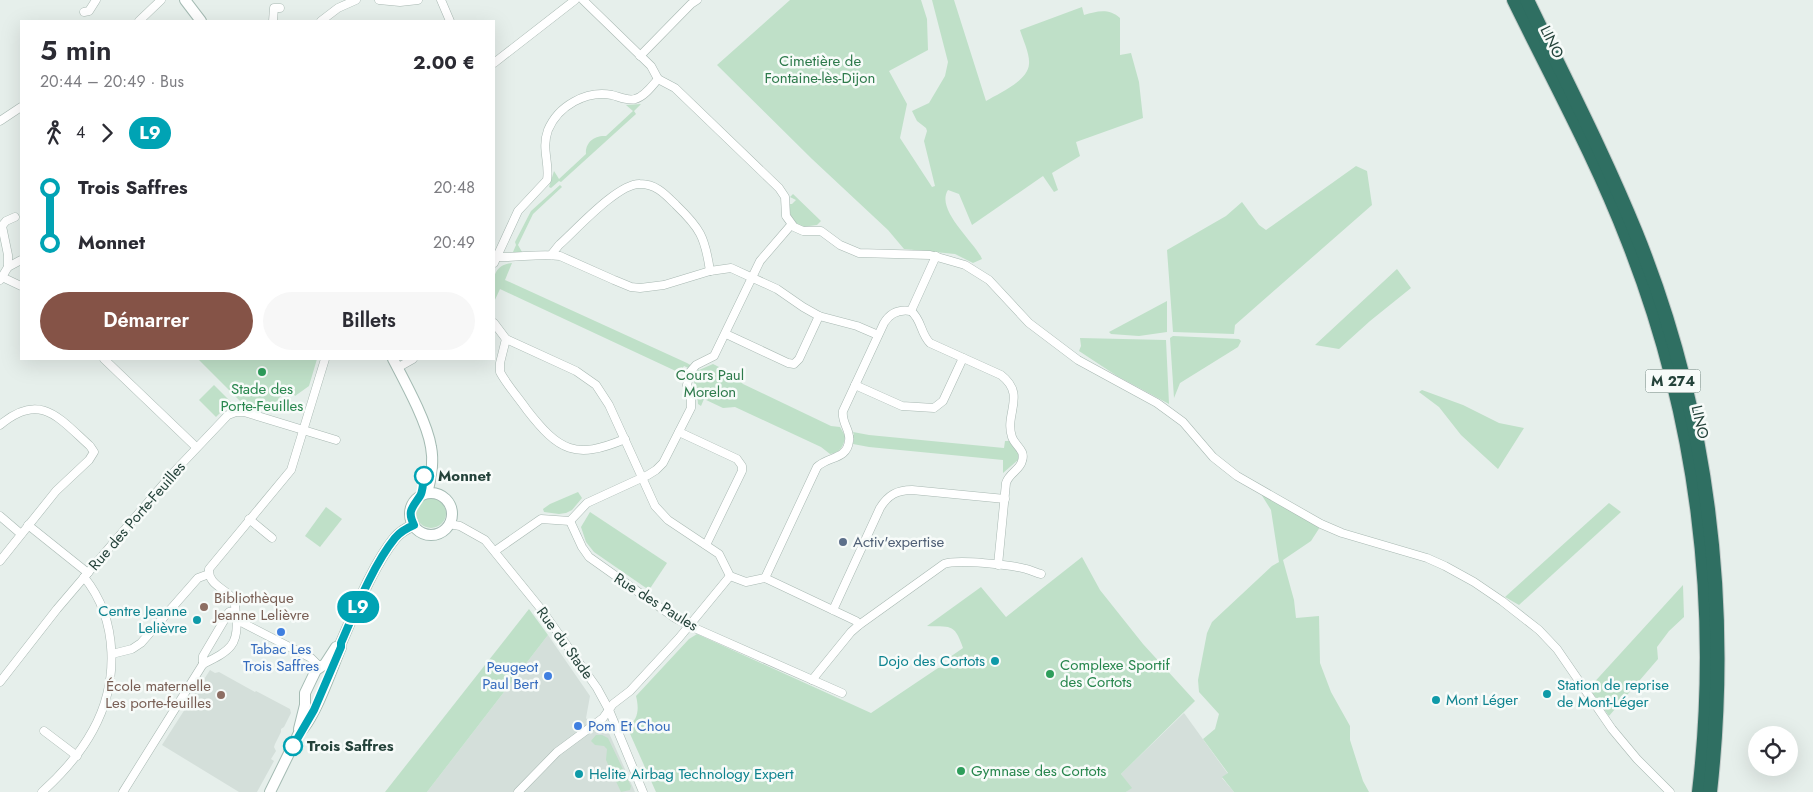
<!DOCTYPE html>
<html lang="fr">
<head>
<meta charset="utf-8">
<style>
	:root { --surface:#fff; --page:#f7f7f7; --text:#2b2b33; --muted:#7c7c81; --accent:#855347 }
	body { margin:0; font-family:Jost,sans-serif; background:var(--page); color:var(--text); height:100vh; display:flex; flex-direction:column; font-size:19px; white-space:nowrap }
	* { box-sizing:border-box; margin:0 }
	p { font-size:16px; color:var(--muted) }
	.icon { flex:none; width:28px; height:28px; fill:none; stroke:currentColor; stroke-width:2; stroke-linecap:round; stroke-linejoin:round }
	.map { position:relative; flex:1; overflow:hidden }
	.sheet { position:absolute; left:20px; top:20px; width:475px; height:340px; display:flex; flex-direction:column; background:var(--surface); border-radius:0px; box-shadow:0 5px 20px #0002 }
	.sheet>* { flex:none }
	.badge { padding:0 10px; border-radius:16px; font-size:18px; line-height:32px }
	.buttons { position:absolute; left:1748px; top:726px; display:grid; gap:10px }
	.buttons a { display:grid; place-items:center; width:50px; height:50px; border-radius:50%; background:var(--surface); box-shadow:0 5px 20px #0002; font-size:25px }
	.map>.badge { position:absolute; translate:-50% -50%; box-shadow:0 0 0 2px #fff }
	.legs { display:flex; align-items:center; gap:8px; height:55px; padding:0 20px; font-size:16px }
	.legs p { margin-inline-start:auto }
	.head { display:flex; align-items:center; justify-content:space-between; height:85px; padding:0 20px }
	h1 { font-size:28px; font-weight:600; line-height:38px }
	.cta { display:flex; gap:10px; margin-top:auto; padding:10px 20px }
	.cta a { flex:1; height:58px; border-radius:30px; background:var(--accent); color:#fff; font-size:20px; font-weight:600; line-height:58px; text-align:center }
	.cta a+a { background:var(--page); color:var(--text) }
	ul { padding:0 20px; list-style:none }
	li { display:flex; align-items:center; gap:18px; height:55px; font-size:19px }
	li i { display:grid; place-items:center; width:8px; height:100%; margin:0 6px; background:currentColor }
	li i::after { content:''; width:12px; height:12px; margin:-6px; border:4px solid; border-radius:50%; background:var(--surface) }
	li p { margin-inline-start:auto }
	li:first-child i { background:linear-gradient(#0000 50%,currentColor 0) }
	li:last-child i { background:linear-gradient(currentColor 50%,#0000 0) }
	.map>svg:first-child { display:block }
	.built { fill:#d4dfda }
	.green { fill:#bfe0c8 }
	.lines { fill:none; stroke-linecap:round; stroke-linejoin:round }
	.street-casing { stroke:#a8b8b2; stroke-width:9 }
	.secondary-casing { stroke:#a4bbb3; stroke-width:12 }
	.highway-casing { stroke:#c2cac8; stroke-width:16 }
	.street { stroke:#fff; stroke-width:8 }
	.secondary { stroke:#fff; stroke-width:10 }
	.highway { stroke:#2f6f62; stroke-width:14 }
	.line-1-casing { stroke:#fff; stroke-width:11 }
	.line-1 { stroke:#00a3b4; stroke-width:8 }
	.leisure-dot { fill:#2e9e5b; stroke:#f7fbf9; stroke-width:2 }
	.stop-1-dot { fill:#fff; stroke:#00a3b4; stroke-width:2.5 }
	.service-dot { fill:#5c6f8a; stroke:#f7fbf9; stroke-width:2 }
	.education-dot { fill:#8d6e63; stroke:#f7fbf9; stroke-width:2 }
	.culture-dot { fill:#0f9aa8; stroke:#f7fbf9; stroke-width:2 }
	.shop-dot { fill:#3f7fe0; stroke:#f7fbf9; stroke-width:2 }
	.labels { text-anchor:middle; dominant-baseline:central; stroke-width:5; stroke-linejoin:round; paint-order:stroke }
	.shield { fill:#f7fbf9; stroke:#637a73; stroke-width:1 }
	.shield-label { font-size:14px; font-weight:bold; fill:#24423a }
	.street-label { font-size:15px; fill:#24423a; stroke:#f7fbf9 }
	.park-label { font-size:15px; fill:#2d7a4b; stroke:#f7fbf9 }
	.leisure-label { font-size:15px; fill:#27864d; stroke:#f7fbf9; text-anchor:start }
	.stop-label { font-size:15px; font-weight:bold; fill:#24423a; stroke:#f7fbf9; text-anchor:start }
	.service-label { font-size:15px; fill:#4e5e75; stroke:#f7fbf9; text-anchor:start }
	.education-label { font-size:15px; fill:#785e54; stroke:#f7fbf9; text-anchor:start }
	.culture-label { font-size:15px; fill:#0d838f; stroke:#f7fbf9; text-anchor:start }
	.shop-label { font-size:15px; fill:#366cbe; stroke:#f7fbf9 }
</style>
</head>
<body>
<div class="map">
<svg width="1813" height="792" viewBox="0 0 1813 792">
	<rect width="100%" height="100%" fill="#e6efeb"/>
	<!-- built -->
	<g class="built">
		<polygon points="548,635 590,696 586,718 595,730 604,730 609,733 635,792 427,792"/>
		<polygon points="210,670 215,673 219,672 255,692 256,691 290,709 291,713 284,727 281,729 281,732 275,744 274,747 276,751 271,759 274,761 257,792 239,792 162,745"/>
		<polygon points="1184,713 1228,774 1222,778 1234,792 1126,792 1131,788 1121,774"/>
	</g>
	<!-- green -->
	<g class="green">
		<path d="M790,0H921L927,19L928,50L889,71L907,104L900,138L932,187L935,186L924,141L927,131L926,128L917,121L912,111L929,103L945,76L948,62L932,0H954L986,101C999,93 1028,81 1029,64C1030,54 1023,40 1020,30L1082,7L1084,15C1097,11 1109,8 1120,18V55L1131,53L1139,82L1143,118L1076,142L1080,156L1052,173L1058,190L1054,192L1043,176L972,225L959,194L948,190C935,210 975,242 982,259L973,263L955,254L904,249L888,230L812,159L717,65Z"/>
		<path d="M641,104L634,111L636,114L561,182L559,181L551,188L549,187L554,171L559,179L586,154C585,142 595,135 606,136L633,111L626,105Z"/>
		<polygon points="1356,166 1367,171 1372,205 1235,325 1234,334 1173,332 1167,250 1226,216 1242,202 1259,225 1266,230"/>
		<polygon points="560,185 562,187 533,214 518,245 522,252 513,252 516,245 515,242 531,211"/>
		<path d="M793,194L821,221L817,225L802,227C792,222 789,215 789,204H792L796,200L790,197Z"/>
		<path d="M512,263L505,280L687,363L699,370L713,364L719,367L718,369L737,378L743,384L831,426L840,427L844,434L854,435L853,432L869,435L1004,448L1005,441H1009L1018,453V460L1003,473V460L869,447L853,444L854,438L845,437C844,446 840,453 830,454L821,447L735,407L723,408L704,399L701,406L698,404C698,392 690,385 697,372L684,366L680,373L500,289L494,302C494,284 489,266 512,263Z"/>
		<polygon points="1397,269 1411,288 1370,321 1339,349 1315,345"/>
		<polygon points="1167,301 1167,332 1139,336 1111,334 1109,332"/>
		<polygon points="1173,336 1239,339 1241,341 1238,347 1180,383 1174,398 1170,338"/>
		<polygon points="1080,338 1166,340 1169,404 1117,376 1079,351 1081,346"/>
		<polygon points="198,359 317,359 309,386 295,396 292,391 282,395 278,399 280,403 265,410 242,403"/>
		<polygon points="214,385 231,402 216,417 199,400"/>
		<polygon points="1422,390 1463,405 1499,423 1524,428 1498,469 1461,435 1439,407 1419,392"/>
		<polygon points="578,492 582,498 572,510 566,513 559,514 544,512 543,509 550,504"/>
		<polygon points="1261,494 1320,527 1311,541 1283,560 1294,600 1296,618 1319,616 1320,663 1331,692 1350,726 1350,740 1363,781 1369,792 1234,792 1222,777 1228,773 1203,739 1215,729 1219,714 1199,692 1198,680 1207,633 1212,622 1272,566 1279,562 1271,510"/>
		<circle cx="431" cy="513" r="15"/>
		<polygon points="1609,503 1621,512 1519,605 1505,597"/>
		<polygon points="326,507 342,519 320,547 305,536"/>
		<polygon points="590,512 667,563 649,590 594,552 586,542 581,527"/>
		<path d="M1082,557L1100,590L1143,644L1195,701L1121,774L1132,788L1126,792H656L627,727C639,720 639,708 636,696L689,639L697,634L871,713L938,668L947,667L950,657L963,648C954,621 949,628 927,626L981,587L1006,617Z"/>
		<polygon points="1683,585 1684,617 1669,631 1657,647 1658,659 1609,716 1589,688"/>
		<polygon points="529,609 548,635 427,792 385,792"/>
		<polygon points="596,735 602,735 608,738 631,786 630,790 621,792 606,760 607,749 604,746 595,745 591,741"/>
	</g>
	<g class="lines">
		<defs>
			<g id="street">
				<polyline points="379,0 400,2 418,0"/>
				<polyline points="441,0 450,21"/>
				<polyline points="583,0 651,66 658,79"/>
				<polyline points="84,12 89,11 96,0"/>
				<polyline points="139,21 161,0"/>
				<polyline points="273,21 274,8 280,8"/>
				<polyline points="321,21 338,8 356,0"/>
				<polyline points="640,56 691,4 697,0"/>
				<polyline points="494,63 575,0"/>
				<polyline points="658,79 675,88 779,188 785,197 786,216 794,227 803,231 821,231 840,245 859,253 930,255 965,265 989,280 1029,323 1078,360 1157,403 1183,422 1213,457 1237,476 1321,524 1342,533 1427,558 1445,566 1474,582 1502,601 1539,630 1557,649 1612,729 1637,759 1670,792"/>
				<polyline points="0,121 21,107"/>
				<path d="M551,255L559,245C576,230 618,183 640,184C656,184 665,194 676,205C700,228 705,237 710,271"/>
				<path d="M497,257C518,258 539,253 560,256L614,280L631,287L640,288L664,285L710,271L731,268L777,289L803,307L819,316L857,326L878,335"/>
				<path d="M494,263L518,211L547,180C550,163 541,149 548,130C558,106 586,90 612,95C620,97 627,101 635,99C644,97 652,86 658,79"/>
				<polyline points="8,267 21,260"/>
				<polyline points="2,277 8,267 8,255 2,226 6,221 15,217"/>
				<polyline points="0,280 2,277 21,286"/>
				<path d="M911,311C922,320 920,333 930,343L1001,375C1027,395 1004,414 1012,437C1015,446 1026,450 1022,461C1020,470 1009,473 1006,483L998,565"/>
				<polyline points="911,311 936,256"/>
				<polyline points="494,323 506,339 576,371 596,385 609,405 655,506 668,520 719,554 730,576 746,582 765,578 856,621 859,625"/>
				<polyline points="726,334 788,363 794,364 799,359 819,316"/>
				<path d="M506,339L500,363V372C507,385 518,397 527,410C559,451 575,460 625,439"/>
				<polyline points="104,359 196,447"/>
				<polyline points="397,368 413,359"/>
				<polyline points="855,385 902,406 934,408 943,401 963,358"/>
				<path d="M0,425C40,391 59,418 90,446L94,452L89,460L56,491L0,561"/>
				<polyline points="679,432 737,459 742,466 742,471 706,545"/>
				<polyline points="0,516 21,534"/>
				<polyline points="249,519 272,538"/>
				<polyline points="570,521 587,503 648,475 656,470 663,463 691,408 691,397 687,385 690,372 696,365 714,356 760,261 791,225"/>
				<polyline points="570,521 582,547 589,557 675,618 690,626 842,693"/>
				<polyline points="449,524 460,526 485,540 541,609 597,688 609,710 643,792"/>
				<polyline points="28,525 88,573"/>
				<polyline points="495,551 541,519 570,521"/>
				<path d="M765,578L817,467C828,456 847,460 849,441C851,430 841,423 843,411L884,323C890,313 899,309 911,311"/>
				<path d="M833,610L880,508C888,495 897,490 912,490L1005,499"/>
				<polyline points="237,620 311,658 320,667"/>
				<polyline points="112,654 132,649 141,643 198,578 209,574"/>
				<path d="M203,664C229,651 240,646 236,614C235,608 236,604 233,599C225,588 208,585 209,569L291,470L325,359"/>
				<polyline points="203,664 203,656 229,612 235,611"/>
				<path d="M812,680L851,632L859,625L944,564C957,559 1012,565 1026,569C1031,570 1036,573 1041,574"/>
				<polyline points="0,682 57,609 173,473 228,415 236,412 244,412 336,440"/>
				<polyline points="44,731 77,756"/>
				<path d="M42,792C62,774 80,754 93,730C119,683 119,620 84,577"/>
				<polyline points="123,792 203,664"/>
				<polyline points="518,792 557,752 603,718 613,704 630,691 679,638 730,576"/>
			</g>
			<g id="secondary">
				<polyline points="185,0 201,21"/>
				<path d="M393,359C405,382 427,422 431,447C434,462 431,479 427,493"/>
				<circle cx="431" cy="514" r="21"/>
				<polyline points="299,729 305,705 305,693 316,670 325,664 336,647"/>
				<path d="M270,792L299,733C315,719 332,668 341,647V643C355,611 373,565 395,538C400,532 407,528 414,525"/>
			</g>
			<g id="highway">
				<path d="M1514,0C1553,80 1596,158 1628,241C1697,416 1721,605 1699,792"/>
				<path d="M1527,0C1564,77 1604,154 1636,233C1708,411 1731,603 1710,792"/>
			</g>
		</defs>
		<!-- street casing -->
		<use href="#street" class="street-casing"/>
		<!-- secondary casing -->
		<use href="#secondary" class="secondary-casing"/>
		<!-- highway casing -->
		<use href="#highway" class="highway-casing"/>
		<!-- street -->
		<use href="#street" class="street"/>
		<!-- secondary -->
		<use href="#secondary" class="secondary"/>
		<!-- highway -->
		<use href="#highway" class="highway"/>
	</g>
	<g class="lines">
		<defs>
			<path id="line-1" d="M293,746L314,710L341,647V643C355,611 373,565 395,538C400,532 407,528 414,525C407,511 412,508 420,496C423,492 423,482 424,476"/>
		</defs>
		<!-- line-1 casing -->
		<use href="#line-1" class="line-1-casing"/>
		<!-- line-1 -->
		<use href="#line-1" class="line-1"/>
	</g>
	<!-- markers -->
	<g class="leisure-dot">
		<circle cx="262" cy="372" r="5"/>
		<circle cx="1050" cy="674" r="5"/>
		<circle cx="961" cy="771" r="5"/>
	</g>
	<g class="stop-1-dot">
		<circle cx="424" cy="476" r="9"/>
		<circle cx="293" cy="746" r="9"/>
	</g>
	<circle class="service-dot" cx="843" cy="542" r="5"/>
	<g class="education-dot">
		<circle cx="204" cy="607" r="5"/>
		<circle cx="221" cy="695" r="5"/>
	</g>
	<g class="culture-dot">
		<circle cx="197" cy="620" r="5"/>
		<circle cx="995" cy="661" r="5"/>
		<circle cx="1547" cy="694" r="5"/>
		<circle cx="1436" cy="700" r="5"/>
		<circle cx="579" cy="774" r="5"/>
	</g>
	<g class="shop-dot">
		<circle cx="281" cy="632" r="5"/>
		<circle cx="548" cy="676" r="5"/>
		<circle cx="578" cy="726" r="5"/>
	</g>
	<g class="labels">
		<!-- shield labels -->
		<rect class="shield" x="1645.5" y="369.5" width="55" height="23" rx="4"/>
		<g class="shield-label">
			<text x="1673" y="381">M 274</text>
		</g>
		<!-- street labels -->
		<g class="street-label">
			<text transform="translate(1552 42) rotate(64)">LINO</text>
			<text transform="translate(1700 422) rotate(78)">LINO</text>
			<text transform="translate(137 516) rotate(-49)">Rue des Porte-Feuilles</text>
			<text transform="translate(656 602) rotate(32)">Rue des Paules</text>
			<text transform="translate(565 643) rotate(54)">Rue du Stade</text>
		</g>
		<!-- park labels -->
		<g class="park-label">
			<text x="820" y="61">Cimetière de<tspan x="820" dy="17">Fontaine-lès-Dijon</tspan></text>
			<text x="710" y="375">Cours Paul<tspan x="710" dy="17">Morelon</tspan></text>
		</g>
		<!-- leisure labels -->
		<g class="leisure-label">
			<text x="262" y="389" text-anchor="middle">Stade des<tspan x="262" dy="17">Porte-Feuilles</tspan></text>
			<text x="1060" y="665">Complexe Sportif<tspan x="1060" dy="17">des Cortots</tspan></text>
			<text x="971" y="771">Gymnase des Cortots</text>
		</g>
		<!-- stop labels -->
		<g class="stop-label">
			<text x="438" y="476">Monnet</text>
			<text x="307" y="746">Trois Saffres</text>
		</g>
		<!-- service labels -->
		<g class="service-label">
			<text x="853" y="542">Activ'expertise</text>
		</g>
		<!-- education labels -->
		<g class="education-label">
			<text x="214" y="598">Bibliothèque<tspan x="214" dy="17">Jeanne Lelièvre</tspan></text>
			<text x="211" y="686" text-anchor="end">École maternelle<tspan x="211" dy="17">Les porte-feuilles</tspan></text>
		</g>
		<!-- culture labels -->
		<g class="culture-label">
			<text x="187" y="611" text-anchor="end">Centre Jeanne<tspan x="187" dy="17">Lelièvre</tspan></text>
			<text x="985" y="661" text-anchor="end">Dojo des Cortots</text>
			<text x="1557" y="685">Station de reprise<tspan x="1557" dy="17">de Mont-Léger</tspan></text>
			<text x="1446" y="700">Mont Léger</text>
			<text x="589" y="774">Helite Airbag Technology Expert</text>
		</g>
		<!-- shop labels -->
		<g class="shop-label">
			<text x="281" y="649">Tabac Les<tspan x="281" dy="17">Trois Saffres</tspan></text>
			<text x="538" y="667" text-anchor="end">Peugeot<tspan x="538" dy="17">Paul Bert</tspan></text>
			<text x="588" y="726" text-anchor="start">Pom Et Chou</text>
		</g>
	</g>
</svg>
<div class="buttons">
<a><svg class="icon" aria-label="locate" viewBox="0 0 24 24"><circle cx="12" cy="12" r="6"/><path d="M12 2v4M12 18v4M2 12h4M18 12h4"/></svg></a>
</div>
<b class="badge" style="left:358px;top:607px;background:#00a3b4;color:#fff">L9</b>
<section class="sheet">
<div class="head"><div><h1>5 min</h1><p>20:44 – 20:49 · Bus</p></div><b>2.00 €</b></div>
<div class="legs"><svg class="icon" aria-label="walk" viewBox="0 0 24 24"><circle cx="13" cy="4" r="2"/><path d="M13 8l-2 6 4 7M11 14l-3 7M7 12l3-4h3l4 4"/></svg>4<svg class="icon" aria-label="forward" viewBox="0 0 24 24"><path d="M9 5l7 7-7 7"/></svg><b class="badge" style="background:#00a3b4;color:#fff">L9</b></div>
<ul>
<li><i style="color:#00a3b4"></i><b>Trois Saffres</b><p>20:48</p></li>
<li><i style="color:#00a3b4"></i><b>Monnet</b><p>20:49</p></li>
</ul>
<div class="cta"><a>Démarrer</a><a>Billets</a></div>
</section>
</div>
</body>
</html>
